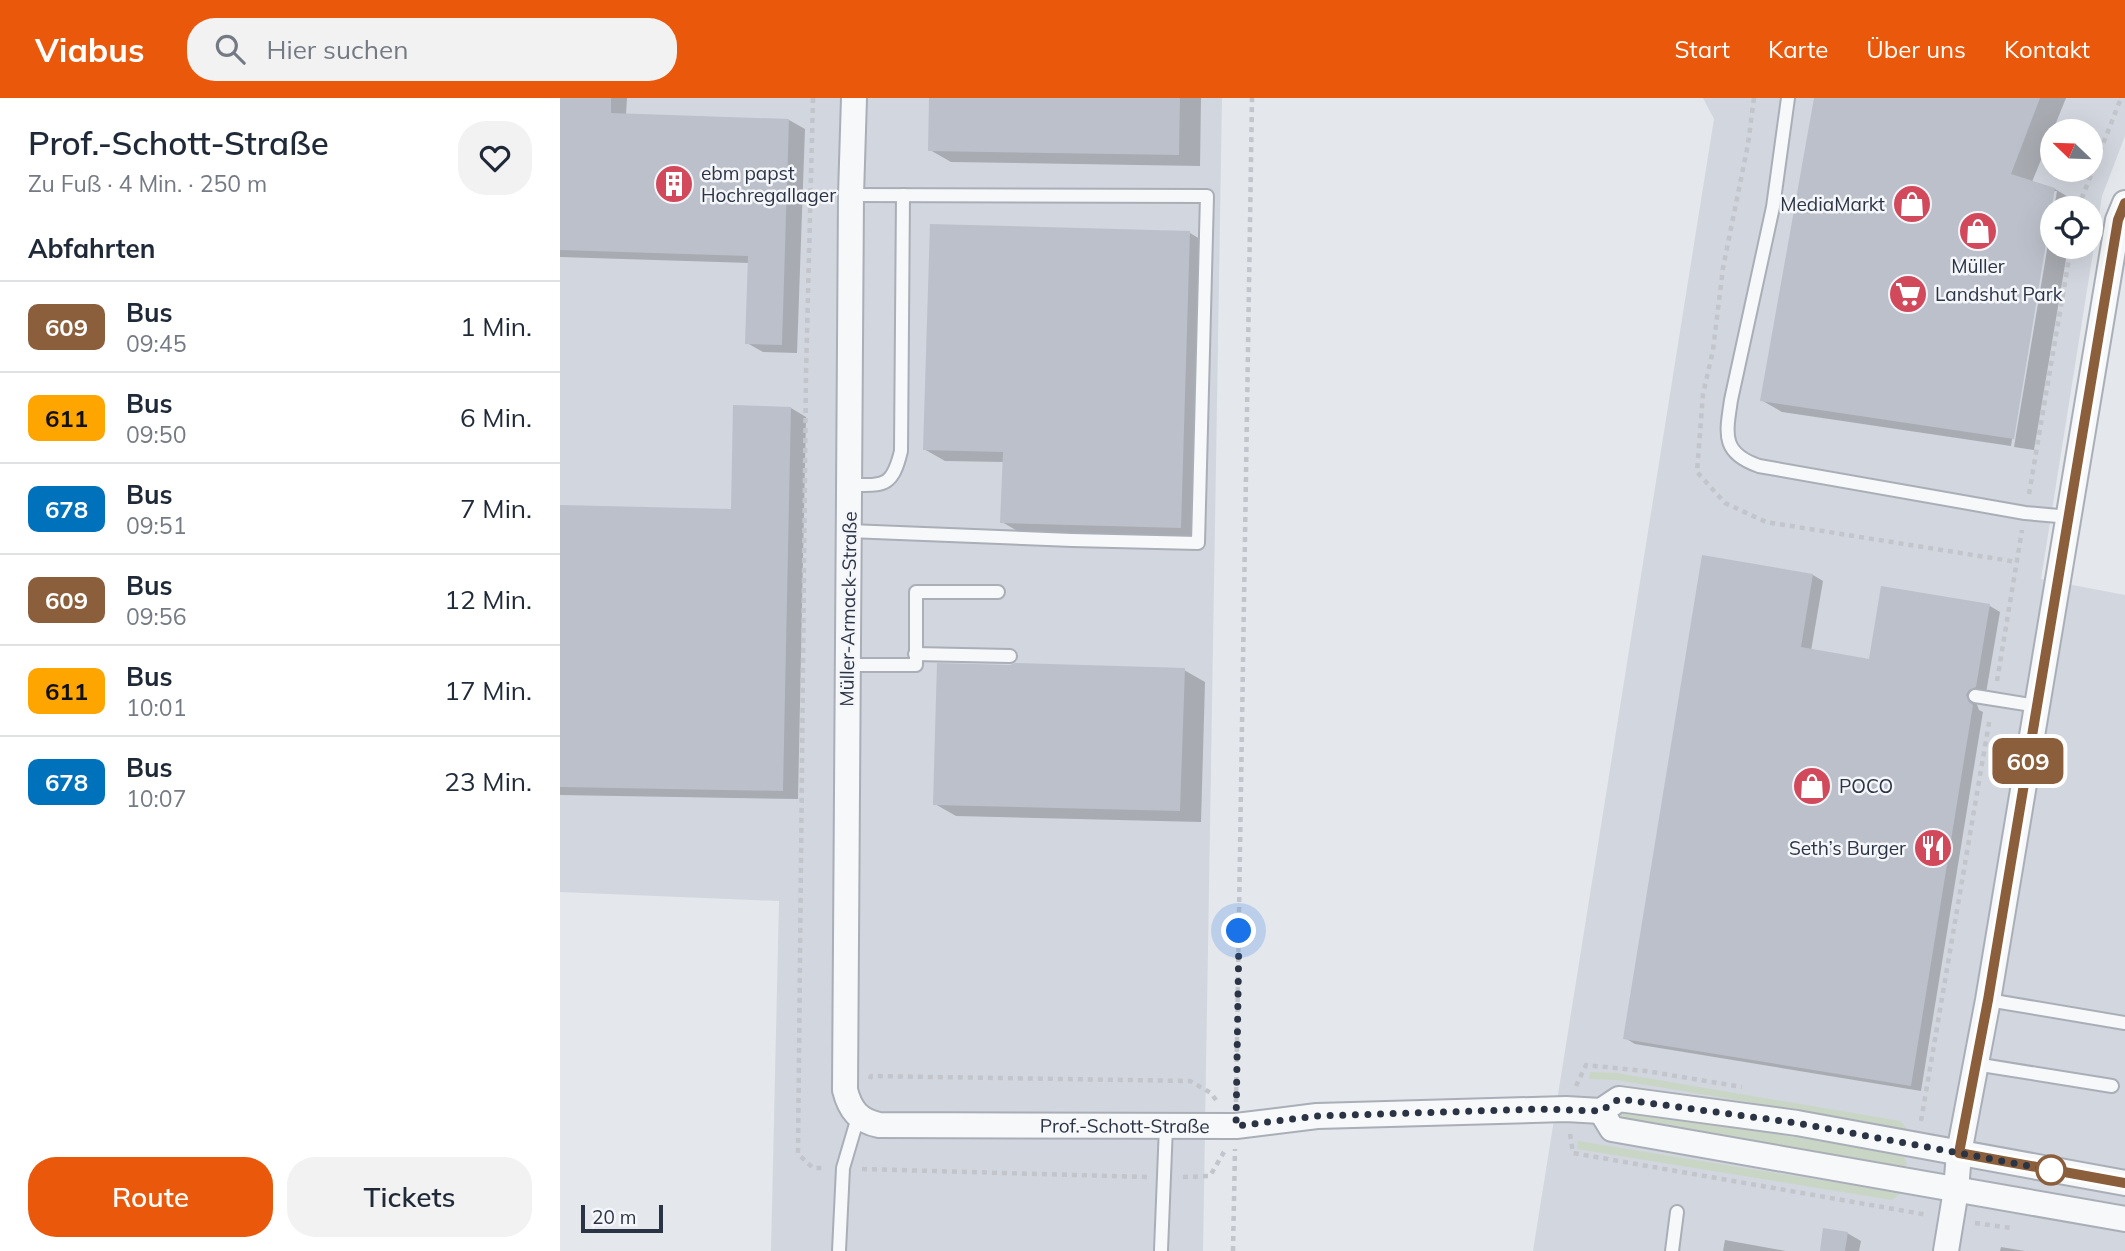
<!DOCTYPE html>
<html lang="de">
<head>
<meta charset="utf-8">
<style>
	:root { --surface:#fff; --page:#f2f2f3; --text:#1f2937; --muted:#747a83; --line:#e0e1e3; --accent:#ea580c }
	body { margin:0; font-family:Mulish,sans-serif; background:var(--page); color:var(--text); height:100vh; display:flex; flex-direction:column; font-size:26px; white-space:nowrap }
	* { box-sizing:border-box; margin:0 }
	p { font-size:23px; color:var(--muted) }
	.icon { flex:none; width:38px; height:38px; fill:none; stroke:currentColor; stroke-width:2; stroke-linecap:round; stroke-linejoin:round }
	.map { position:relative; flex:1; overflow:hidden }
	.side { display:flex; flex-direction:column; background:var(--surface); width:560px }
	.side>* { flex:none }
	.badge { padding:0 14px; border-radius:10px; font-size:24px; line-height:46px }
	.needle { width:46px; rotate:293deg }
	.buttons { position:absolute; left:1480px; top:21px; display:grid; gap:14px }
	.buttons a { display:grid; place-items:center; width:63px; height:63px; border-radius:50%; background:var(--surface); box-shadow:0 7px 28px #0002; font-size:35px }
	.scale { position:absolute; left:21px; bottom:18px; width:82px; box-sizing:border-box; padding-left:7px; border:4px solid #2b3445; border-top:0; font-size:19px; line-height:24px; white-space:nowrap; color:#2b3445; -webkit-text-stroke:5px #f4f6f9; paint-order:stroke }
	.you { position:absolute; width:35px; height:35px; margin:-18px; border:5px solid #fff; border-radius:50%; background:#1a73e8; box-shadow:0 0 0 10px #1a73e833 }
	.map>.badge { position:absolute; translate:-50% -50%; box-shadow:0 0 0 4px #fff }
	h2 { padding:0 28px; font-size:26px; line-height:63px }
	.round { display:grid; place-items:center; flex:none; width:74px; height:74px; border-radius:28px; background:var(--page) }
	.head { display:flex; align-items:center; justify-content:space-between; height:119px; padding:0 28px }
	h1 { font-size:33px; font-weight:600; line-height:52px }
	.action { display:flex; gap:14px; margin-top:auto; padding:14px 28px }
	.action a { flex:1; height:80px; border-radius:28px; background:var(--accent); color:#fff; font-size:28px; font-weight:600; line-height:80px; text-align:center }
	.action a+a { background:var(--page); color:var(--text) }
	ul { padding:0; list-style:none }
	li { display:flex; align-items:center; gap:21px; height:91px; padding:0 28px; border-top:2px solid var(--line) }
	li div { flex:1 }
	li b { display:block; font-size:26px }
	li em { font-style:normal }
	li .badge { min-width:77px; font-weight:700; text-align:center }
	header { display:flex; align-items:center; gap:42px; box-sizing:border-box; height:98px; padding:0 35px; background:var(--accent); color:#fff }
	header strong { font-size:33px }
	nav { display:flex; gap:38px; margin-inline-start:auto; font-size:24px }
	.search { width:490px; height:63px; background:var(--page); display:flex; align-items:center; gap:18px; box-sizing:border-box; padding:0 24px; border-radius:28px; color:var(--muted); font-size:26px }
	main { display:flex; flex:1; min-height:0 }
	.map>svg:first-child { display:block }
	.built { fill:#d2d6de; fill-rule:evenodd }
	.green { fill:#c9d6c5 }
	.shadow { fill:#0003 }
	.building { fill:#bbc0ca }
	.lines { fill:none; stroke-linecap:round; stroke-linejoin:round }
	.service-casing { stroke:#a9aeb7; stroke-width:16 }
	.minor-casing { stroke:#a9aeb7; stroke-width:28 }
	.path { stroke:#c2c5cb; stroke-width:4.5; stroke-dasharray:5 5; stroke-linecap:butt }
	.service { stroke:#f7f8fa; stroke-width:12 }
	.minor { stroke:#f7f8fa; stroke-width:24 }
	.line-casing { stroke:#fff; stroke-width:16 }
	.line { stroke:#8b5e3c; stroke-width:10 }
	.walk { stroke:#2b3445; stroke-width:7; stroke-dasharray:0 12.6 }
	.stop-dot { fill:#fff; stroke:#8b5e3c; stroke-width:3.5 }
	.labels { text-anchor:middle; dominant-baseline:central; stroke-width:5; stroke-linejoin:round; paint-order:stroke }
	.poi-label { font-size:19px; fill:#2b3445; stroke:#f4f6f9; text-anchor:start }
	.street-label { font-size:19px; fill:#2b3445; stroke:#f4f6f9 }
</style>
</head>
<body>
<header>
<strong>Viabus</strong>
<div class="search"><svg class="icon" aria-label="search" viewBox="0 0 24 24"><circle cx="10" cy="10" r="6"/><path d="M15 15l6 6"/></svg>Hier suchen</div>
<nav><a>Start</a><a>Karte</a><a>Über uns</a><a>Kontakt</a></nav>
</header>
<main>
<section class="side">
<div class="head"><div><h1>Prof.-Schott-Straße</h1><p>Zu Fuß · 4 Min. · 250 m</p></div><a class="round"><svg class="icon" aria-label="heart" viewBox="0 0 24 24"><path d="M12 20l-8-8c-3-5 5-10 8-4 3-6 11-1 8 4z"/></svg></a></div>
<h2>Abfahrten</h2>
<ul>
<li><span class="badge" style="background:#8b5e3c;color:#fff">609</span><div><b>Bus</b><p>09:45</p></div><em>1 Min.</em></li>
<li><span class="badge" style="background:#ffa500;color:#111">611</span><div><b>Bus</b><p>09:50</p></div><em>6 Min.</em></li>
<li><span class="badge" style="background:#0072bc;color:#fff">678</span><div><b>Bus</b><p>09:51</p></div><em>7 Min.</em></li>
<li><span class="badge" style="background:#8b5e3c;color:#fff">609</span><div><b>Bus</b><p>09:56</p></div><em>12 Min.</em></li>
<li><span class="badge" style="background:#ffa500;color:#111">611</span><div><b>Bus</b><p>10:01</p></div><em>17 Min.</em></li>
<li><span class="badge" style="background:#0072bc;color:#fff">678</span><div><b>Bus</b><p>10:07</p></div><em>23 Min.</em></li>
</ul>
<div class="action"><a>Route</a><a>Tickets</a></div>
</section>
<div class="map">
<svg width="1565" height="1153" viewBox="0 0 1565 1153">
	<rect width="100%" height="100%" fill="#e4e7ec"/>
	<!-- built -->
	<g class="built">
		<polygon points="0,0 662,0 643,1153 211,1153 219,803 0,794"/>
		<path d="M1143,0H1565V38L1542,98L1481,481L1565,497V1153H973L1154,21ZM1493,33H1531V72H1493ZM1493,110H1531V149H1493Z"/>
	</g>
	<!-- green -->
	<g class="green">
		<polygon points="1030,974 1057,975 1340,1023 1352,1036 1335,1038 1326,1027 1057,982 1029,981"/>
		<polygon points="1062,1011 1325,1054 1344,1059 1347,1066 1345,1069 1338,1069 1056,1021 1058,1012"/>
		<polygon points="1018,1043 1315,1091 1325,1086 1342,1094 1332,1102 1017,1051"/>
	</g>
	<!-- shadow -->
	<g class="shadow">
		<polygon points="0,0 67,0 66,17 229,22 245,31 237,255 203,254 187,245 190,165 0,159"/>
		<polygon points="371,0 641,0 640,68 391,64 370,52"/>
		<polygon points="1255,0 1506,0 1472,84 1495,91 1515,103 1514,110 1494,110 1497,93 1493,93 1451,348 1222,314 1201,302"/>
		<polygon points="1493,116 1493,149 1508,149 1474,352 1454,349"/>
		<polygon points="630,135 650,147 641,441 463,436 442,424 444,364 385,363 364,351"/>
		<polygon points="231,310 246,319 238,701 0,697 0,409 173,413"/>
		<polygon points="1144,459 1253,477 1263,483 1251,553 1310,563 1430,508 1440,514 1426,595 1416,604 1419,612 1423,614 1361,993 1075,946 1065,940"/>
		<polygon points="624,572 645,584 641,724 396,718 375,706"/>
		<polygon points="1287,1135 1301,1143 1299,1153 1262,1153"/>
		<polygon points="1165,1142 1226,1153 1163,1153"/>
		<polygon points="1441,1149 1465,1153 1440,1153"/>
	</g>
	<!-- building -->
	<g class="building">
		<polygon points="0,0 51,0 51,15 229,21 222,247 185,246 188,158 0,152"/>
		<polygon points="369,0 620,0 619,57 368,53"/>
		<polygon points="1254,0 1480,0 1451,76 1495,90 1454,341 1200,303"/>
		<polygon points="370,126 630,133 621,430 440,425 443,354 363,352"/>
		<polygon points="173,307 231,309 223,693 0,689 0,407 171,411"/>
		<polygon points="1142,457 1253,476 1241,549 1309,561 1321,488 1430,506 1416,589 1409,592 1406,597 1409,604 1413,607 1351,988 1063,941"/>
		<polygon points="377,565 450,567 455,565 625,570 620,713 373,707"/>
		<polygon points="1263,1130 1288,1134 1285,1153 1260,1153"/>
	</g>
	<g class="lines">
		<defs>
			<g id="service">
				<path d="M1228,0L1213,109L1171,302C1166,336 1161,355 1199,368L1465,415L1510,419"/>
				<path d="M289,387C324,387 332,390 341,353L343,97"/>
				<polyline points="289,433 512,442 638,445 647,98 291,97"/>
				<polyline points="355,556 450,558"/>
				<polyline points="287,567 356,567 356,494 438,494"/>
				<polyline points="1415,598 1477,608"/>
				<polyline points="1428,902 1565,925"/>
				<polyline points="1415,966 1552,988"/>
				<polyline points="601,1152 606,1028"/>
				<polyline points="279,1153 283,1070 298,1019"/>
				<polyline points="1112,1153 1117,1114"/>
			</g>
			<g id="minor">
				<path id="s1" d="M294,0L291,97L285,992C290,1012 299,1023 319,1027L676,1028L757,1018L1006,1011L1041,1013L1059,1001L1237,1025L1565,1085"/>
				<polyline points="1041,1013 1052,1031 1565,1121"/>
				<polyline points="1386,1153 1396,1092 1399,1055 1428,902 1558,122 1565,105"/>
			</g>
		</defs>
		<!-- service casing -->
		<use href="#service" class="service-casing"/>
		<!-- minor casing -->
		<use href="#minor" class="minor-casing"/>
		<!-- path -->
		<g class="path">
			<polyline points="253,0 246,275 238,1056 253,1070 265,1070"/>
			<polyline points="1194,0 1188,46 1163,170 1153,252 1143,296 1137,374 1165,405 1206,424 1457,464"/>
			<polyline points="1518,106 1528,110"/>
			<polyline points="1518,110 1561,0"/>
			<polyline points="1469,396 1511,149"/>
			<polyline points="1437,583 1462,432"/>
			<polyline points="310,981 311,978 630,983 651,995 656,1002"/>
			<polyline points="1016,988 1026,967 1086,973 1182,989"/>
			<polyline points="676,1004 692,0"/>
			<polyline points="1361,1023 1430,619"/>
			<polyline points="1010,1036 1013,1055 1368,1117"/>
			<polyline points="302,1071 587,1079"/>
			<polyline points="623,1079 650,1078 664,1054"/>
			<polyline points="1415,1125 1451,1130"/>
			<polyline points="673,1153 675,1051"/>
		</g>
		<!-- service -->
		<use href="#service" class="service"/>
		<!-- minor -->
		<use href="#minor" class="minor"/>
	</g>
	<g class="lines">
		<defs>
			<polyline id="line" points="1565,105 1558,122 1428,902 1399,1055 1565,1085"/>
		</defs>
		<!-- line casing -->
		<use href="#line" class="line-casing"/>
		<!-- line -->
		<use href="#line" class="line"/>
		<!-- walk -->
		<polyline class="walk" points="679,833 676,1028 757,1018 980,1011 1041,1013 1059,1001 1237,1025 1491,1072"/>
	</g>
	<!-- icons -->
	<defs>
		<symbol id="building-disc" viewBox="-11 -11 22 22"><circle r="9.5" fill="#d1495b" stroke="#f4f6f9"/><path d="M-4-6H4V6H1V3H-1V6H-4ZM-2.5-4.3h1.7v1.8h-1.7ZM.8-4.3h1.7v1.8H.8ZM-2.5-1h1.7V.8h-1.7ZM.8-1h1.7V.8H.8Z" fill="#fff"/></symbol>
		<symbol id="shop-disc" viewBox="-11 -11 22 22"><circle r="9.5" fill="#d1495b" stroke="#f4f6f9"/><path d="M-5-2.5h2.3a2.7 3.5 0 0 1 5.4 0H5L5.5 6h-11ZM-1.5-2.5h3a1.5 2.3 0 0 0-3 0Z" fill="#fff"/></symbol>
		<symbol id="supermarket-disc" viewBox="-11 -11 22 22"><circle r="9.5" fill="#d1495b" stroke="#f4f6f9"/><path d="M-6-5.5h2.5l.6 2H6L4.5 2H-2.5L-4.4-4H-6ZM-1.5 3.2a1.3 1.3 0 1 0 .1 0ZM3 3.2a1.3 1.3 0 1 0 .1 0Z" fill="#fff"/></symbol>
		<symbol id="restaurant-disc" viewBox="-11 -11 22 22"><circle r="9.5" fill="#d1495b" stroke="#f4f6f9"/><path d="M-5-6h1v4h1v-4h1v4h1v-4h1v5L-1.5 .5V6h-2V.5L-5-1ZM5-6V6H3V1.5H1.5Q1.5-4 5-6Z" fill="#fff"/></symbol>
	</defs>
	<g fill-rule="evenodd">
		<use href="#building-disc" x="92" y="64" width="44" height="44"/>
		<use href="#shop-disc" x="1330" y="84" width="44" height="44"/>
		<use href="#shop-disc" x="1396" y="111" width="44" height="44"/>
		<use href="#supermarket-disc" x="1326" y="174" width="44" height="44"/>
		<use href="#shop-disc" x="1230" y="666" width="44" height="44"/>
		<use href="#restaurant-disc" x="1351" y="728" width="44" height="44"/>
	</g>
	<!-- markers -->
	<circle class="stop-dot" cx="1491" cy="1072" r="14"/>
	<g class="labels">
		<!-- poi labels -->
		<g class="poi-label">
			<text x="141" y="75">ebm papst<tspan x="141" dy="22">Hochregallager</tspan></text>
			<text x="1325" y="106" text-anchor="end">MediaMarkt</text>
			<text x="1418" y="168" text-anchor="middle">Müller</text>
			<text x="1375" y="196">Landshut Park</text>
			<text x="1279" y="688">POCO</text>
			<text x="1346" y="750" text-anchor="end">Seth’s Burger</text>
		</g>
		<!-- street labels -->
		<g class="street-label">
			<text transform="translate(288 511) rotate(-89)">Müller-Armack-Straße</text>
			<text stroke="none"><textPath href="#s1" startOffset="1290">Prof.-Schott-Straße</textPath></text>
		</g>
	</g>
</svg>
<div class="buttons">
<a><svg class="needle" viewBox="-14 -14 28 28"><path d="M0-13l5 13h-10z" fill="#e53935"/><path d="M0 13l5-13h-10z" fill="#747a83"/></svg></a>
<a><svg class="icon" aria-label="locate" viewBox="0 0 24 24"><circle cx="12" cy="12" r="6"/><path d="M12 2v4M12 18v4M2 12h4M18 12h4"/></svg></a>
</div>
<div class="scale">20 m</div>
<div class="you" style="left:679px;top:833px"></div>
<b class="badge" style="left:1468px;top:663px;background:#8b5e3c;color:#fff">609</b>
</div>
</main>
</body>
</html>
